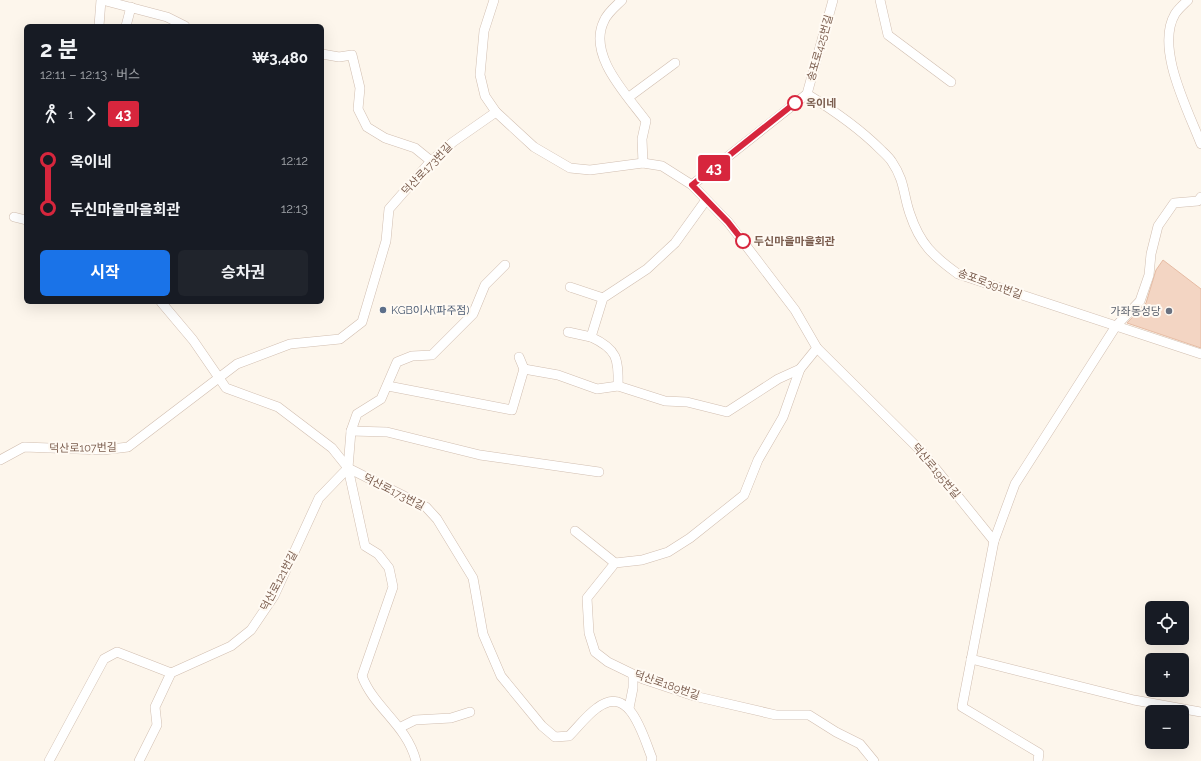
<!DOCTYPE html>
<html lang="ko">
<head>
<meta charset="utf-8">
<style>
	:root { --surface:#171b24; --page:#20242c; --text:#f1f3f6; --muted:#9ea1a6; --accent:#1a73e8 }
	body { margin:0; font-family:Raleway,"Noto Sans KR",sans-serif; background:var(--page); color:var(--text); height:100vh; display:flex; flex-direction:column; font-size:15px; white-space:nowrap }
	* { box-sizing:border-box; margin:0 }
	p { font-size:13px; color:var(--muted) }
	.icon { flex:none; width:22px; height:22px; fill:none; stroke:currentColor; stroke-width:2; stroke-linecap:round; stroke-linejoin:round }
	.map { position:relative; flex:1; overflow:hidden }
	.sheet { position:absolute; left:24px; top:24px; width:300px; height:280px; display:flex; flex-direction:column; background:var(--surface); border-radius:6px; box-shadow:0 4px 16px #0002 }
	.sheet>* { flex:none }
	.badge { padding:0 8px; border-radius:3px; font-size:14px; line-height:26px }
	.controls { position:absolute; left:1145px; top:601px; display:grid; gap:8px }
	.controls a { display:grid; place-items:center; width:44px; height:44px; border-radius:6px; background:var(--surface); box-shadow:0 4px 16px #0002; font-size:20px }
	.map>.badge { position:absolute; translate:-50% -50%; box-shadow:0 0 0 2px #fff }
	.legs { display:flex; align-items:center; gap:6px; height:44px; padding:0 16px; font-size:13px }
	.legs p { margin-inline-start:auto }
	.headline { display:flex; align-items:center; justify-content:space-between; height:68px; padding:0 16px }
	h1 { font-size:22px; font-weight:700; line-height:30px }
	.primary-button { display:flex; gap:8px; margin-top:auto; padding:8px 16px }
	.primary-button a { flex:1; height:46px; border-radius:6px; background:var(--accent); color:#fff; font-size:16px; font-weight:700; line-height:46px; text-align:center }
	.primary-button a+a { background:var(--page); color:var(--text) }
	ul { padding:0 16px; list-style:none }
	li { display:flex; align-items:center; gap:14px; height:48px; font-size:15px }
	li i { display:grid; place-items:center; width:6px; height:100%; margin:0 5px; background:currentColor }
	li i::after { content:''; width:10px; height:10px; margin:-5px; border:3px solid; border-radius:50%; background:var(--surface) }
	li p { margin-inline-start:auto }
	li:first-child i { background:linear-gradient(#0000 50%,currentColor 0) }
	li:last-child i { background:linear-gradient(currentColor 50%,#0000 0) }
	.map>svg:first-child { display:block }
	.building { fill:#f3d5c3; stroke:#e6bba3 }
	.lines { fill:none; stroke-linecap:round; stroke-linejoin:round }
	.minor-casing { stroke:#d1beb0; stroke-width:10 }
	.minor { stroke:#fff; stroke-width:9 }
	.line-1-casing { stroke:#fff; stroke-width:9 }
	.line-1 { stroke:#d7263d; stroke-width:6 }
	.stop-1-dot { fill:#fff; stroke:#d7263d; stroke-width:2 }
	.service-dot { fill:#5c6f8a; stroke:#fffaf3; stroke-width:1.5 }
	.worship-dot { fill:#6b7280; stroke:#fffaf3; stroke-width:1.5 }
	.labels { text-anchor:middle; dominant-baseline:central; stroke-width:4; stroke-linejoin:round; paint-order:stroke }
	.street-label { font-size:11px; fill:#7a5c4d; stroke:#fffaf3 }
	.stop-label { font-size:11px; font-weight:bold; fill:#7a5c4d; stroke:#fffaf3; text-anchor:start }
	.service-label { font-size:11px; fill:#4e5e75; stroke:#fffaf3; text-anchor:start }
	.worship-label { font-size:11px; fill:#5b616d; stroke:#fffaf3; text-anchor:end }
</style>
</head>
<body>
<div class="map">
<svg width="1201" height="761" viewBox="0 0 1201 761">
	<rect width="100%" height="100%" fill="#fdf6ec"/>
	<!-- building -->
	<polygon class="building" points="1163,260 1201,289 1201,348 1127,323 1146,303 1156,270"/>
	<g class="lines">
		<defs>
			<g id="minor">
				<polyline points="102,0 167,17 185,26"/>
				<polyline points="494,0 484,31 480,75 485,96 496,112 534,147 570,168 590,170 643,163 662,166 692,185 728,222 795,310 817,348 923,453 994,541"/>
				<path d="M622,0C616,6 607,13 604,21C587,55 627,95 646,121L642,139L643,163"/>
				<polyline points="880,0 888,35 951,82"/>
				<path d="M1188,0C1184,4 1178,9 1175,14C1155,48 1188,110 1201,144"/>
				<polyline points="99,26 101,0"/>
				<polyline points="126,26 131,7"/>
				<polyline points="322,54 339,57 352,55 360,88 358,109 367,127 385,138 415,148 431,161"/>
				<path d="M807,94C833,110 858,127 880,149C884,153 889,157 892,162C905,181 903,194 910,214C920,244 933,256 958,274L1201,354"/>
				<polyline points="629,97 675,63"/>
				<polyline points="692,185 807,94 833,0"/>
				<polyline points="14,217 26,220"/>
				<polyline points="570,287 603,298"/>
				<path d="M161,302L193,340L226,388L278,407L332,448L348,468L365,546L378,554L389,568L393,587L362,676C374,708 407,725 416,761"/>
				<polyline points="568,332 591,337 603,298 647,269 675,243 706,200"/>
				<path d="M591,337C617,349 619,359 618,386"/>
				<polyline points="519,357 524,369"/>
				<polyline points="800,369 783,417 758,460 744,495 690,538 668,552 642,560 615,563 587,598 589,633 595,652 608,662 643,679 694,696 776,715 809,715 836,732 860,744 874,761"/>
				<polyline points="388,386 512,410 524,369 558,375 597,389 618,386 665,401 687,402 727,412 778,379 800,369 817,348"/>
				<polyline points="351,431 387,432 480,455 599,472"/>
				<polyline points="0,460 24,447 103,450 128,447 237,364 290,344 340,339 362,322 386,241 389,209 431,161 453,142 496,112"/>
				<path d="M348,468L426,507L437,519L473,578L483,634L501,676L542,726L555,737L569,736C578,727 587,715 597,708C630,683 643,736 652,758L651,761"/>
				<polyline points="575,531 615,563"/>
				<polyline points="971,659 1134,700 1201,712"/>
				<polyline points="629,708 633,688 633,675"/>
				<polyline points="401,727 415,720 451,718 470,712"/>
				<polyline points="49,761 104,659 117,652 171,673"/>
				<polyline points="139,761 157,725 155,707 171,673 231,646 251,630 274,596 319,498 348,468 351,431 357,414 381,399 397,362 412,356 432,355 473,314 485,285 505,265"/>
				<polyline points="1038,761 1039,753 962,707 994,541 1015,484 1116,326 1140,301 1149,275 1151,254 1158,226 1174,203 1198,201 1201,197"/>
			</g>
		</defs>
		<!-- minor casing -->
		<use href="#minor" class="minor-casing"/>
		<!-- minor -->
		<use href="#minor" class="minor"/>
	</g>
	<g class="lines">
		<defs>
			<polyline id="line-1" points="743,241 728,222 692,185 795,103"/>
		</defs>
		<!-- line-1 casing -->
		<use href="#line-1" class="line-1-casing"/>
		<!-- line-1 -->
		<use href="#line-1" class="line-1"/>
	</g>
	<!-- markers -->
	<g class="stop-1-dot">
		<circle cx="795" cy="103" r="7"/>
		<circle cx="743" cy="241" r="7"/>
	</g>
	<circle class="service-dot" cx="383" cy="310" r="4"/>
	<circle class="worship-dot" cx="1169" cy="311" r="4"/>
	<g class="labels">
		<!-- street labels -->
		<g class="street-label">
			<text transform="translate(820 48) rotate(-74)">송포로425번길</text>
			<text transform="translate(427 169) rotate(-46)">덕산로173번길</text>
			<text transform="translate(990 284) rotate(20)">송포로391번길</text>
			<text transform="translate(83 448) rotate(-1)">덕산로107번길</text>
			<text transform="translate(936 471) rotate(50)">덕산로195번길</text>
			<text transform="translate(394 492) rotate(27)">덕산로173번길</text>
			<text transform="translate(279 581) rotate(-62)">덕산로121번길</text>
			<text transform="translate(667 685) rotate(19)">덕산로189번길</text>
		</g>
		<!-- stop labels -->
		<g class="stop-label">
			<text x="806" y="103">옥이네</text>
			<text x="754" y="241">두신마을마을회관</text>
		</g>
		<!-- service labels -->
		<g class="service-label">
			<text x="391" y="310">KGB이사(파주점)</text>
		</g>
		<!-- worship labels -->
		<g class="worship-label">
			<text x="1161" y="311">가좌동성당</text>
		</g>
	</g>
</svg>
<div class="controls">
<a><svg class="icon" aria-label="locate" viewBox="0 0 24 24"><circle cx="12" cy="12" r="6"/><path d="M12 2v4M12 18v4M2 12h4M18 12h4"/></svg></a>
<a>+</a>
<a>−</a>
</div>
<b class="badge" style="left:714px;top:168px;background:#d7263d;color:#fff">43</b>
<section class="sheet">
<div class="headline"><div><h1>2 분</h1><p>12:11 – 12:13 · 버스</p></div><b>₩3,480</b></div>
<div class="legs"><svg class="icon" aria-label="walk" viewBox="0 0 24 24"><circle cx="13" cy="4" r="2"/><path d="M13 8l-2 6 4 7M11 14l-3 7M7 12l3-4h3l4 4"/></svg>1<svg class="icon" aria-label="forward" viewBox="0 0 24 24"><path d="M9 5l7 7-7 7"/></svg><b class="badge" style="background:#d7263d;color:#fff">43</b></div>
<ul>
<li><i style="color:#d7263d"></i><b>옥이네</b><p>12:12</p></li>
<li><i style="color:#d7263d"></i><b>두신마을마을회관</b><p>12:13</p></li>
</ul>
<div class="primary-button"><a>시작</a><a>승차권</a></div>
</section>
</div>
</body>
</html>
